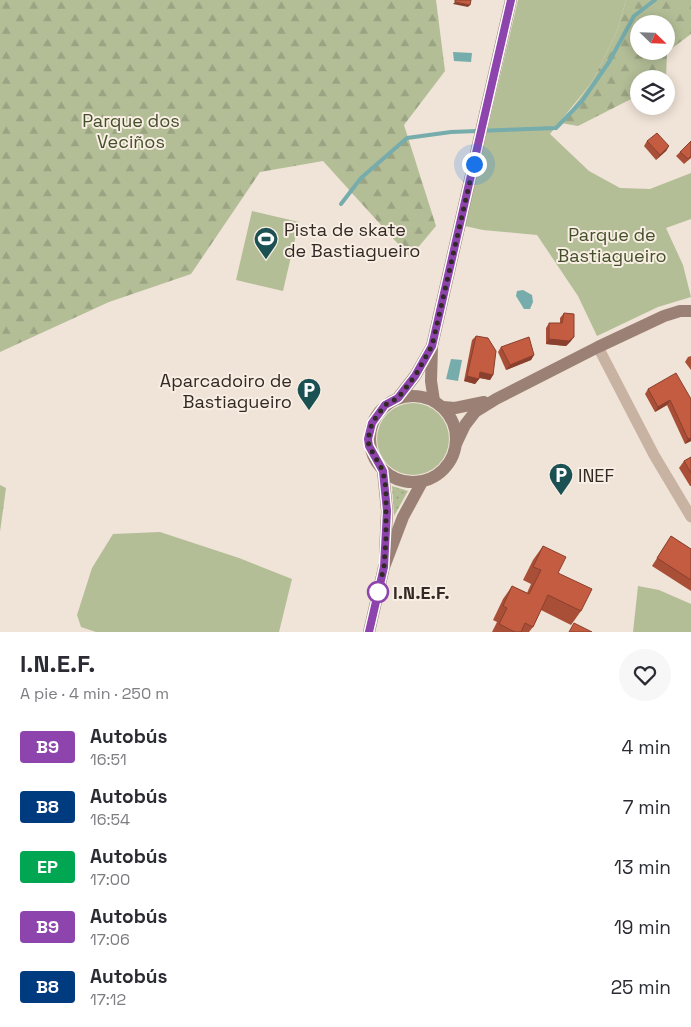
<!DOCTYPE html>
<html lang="es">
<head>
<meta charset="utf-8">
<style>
	:root { --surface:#fff; --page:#f7f7f7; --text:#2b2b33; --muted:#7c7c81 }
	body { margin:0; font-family:"Space Grotesk",sans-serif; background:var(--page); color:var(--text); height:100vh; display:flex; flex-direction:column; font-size:19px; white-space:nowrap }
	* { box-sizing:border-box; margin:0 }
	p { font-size:16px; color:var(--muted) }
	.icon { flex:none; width:28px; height:28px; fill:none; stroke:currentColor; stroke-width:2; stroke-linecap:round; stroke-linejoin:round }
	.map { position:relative; height:632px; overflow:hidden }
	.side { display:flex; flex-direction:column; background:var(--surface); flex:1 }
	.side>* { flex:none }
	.badge { padding:0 10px; border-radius:4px; font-size:18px; line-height:32px }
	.needle { width:32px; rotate:113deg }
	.fabs { position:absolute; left:630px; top:15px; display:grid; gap:10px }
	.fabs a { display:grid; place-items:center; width:45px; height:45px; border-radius:50%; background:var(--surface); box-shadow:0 2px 12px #0003; font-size:25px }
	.you { position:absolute; width:25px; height:25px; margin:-12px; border:4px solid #fff; border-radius:50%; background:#1a73e8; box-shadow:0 0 0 8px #1a73e833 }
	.map>.badge { position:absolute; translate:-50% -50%; box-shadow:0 0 0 2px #fff }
	.round { display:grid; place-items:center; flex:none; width:52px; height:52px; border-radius:26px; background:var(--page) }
	.overview { display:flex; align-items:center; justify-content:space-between; height:85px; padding:0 20px }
	h1 { font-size:24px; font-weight:800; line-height:38px }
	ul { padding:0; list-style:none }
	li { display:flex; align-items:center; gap:15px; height:60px; padding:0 20px }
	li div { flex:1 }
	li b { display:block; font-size:19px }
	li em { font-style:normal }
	li .badge { min-width:55px; font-weight:700; text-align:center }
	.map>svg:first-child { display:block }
	.grass { fill:url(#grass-dots) }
	.forest { fill:url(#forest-firs); fill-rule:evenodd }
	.green { fill:#b3be97 }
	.water { fill:#76acac }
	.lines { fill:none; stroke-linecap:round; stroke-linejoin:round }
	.stream { stroke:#76acac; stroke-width:4 }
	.street { stroke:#c8b3a3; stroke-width:11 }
	.secondary { stroke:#9b8175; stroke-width:12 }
	.wall { fill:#a94f38 }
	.shaded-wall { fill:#89402e }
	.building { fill:#c45c41; stroke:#89402e }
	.line-casing { stroke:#fff; stroke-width:11 }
	.line { stroke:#8e44ad; stroke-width:8 }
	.walk { stroke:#332925; stroke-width:5; stroke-dasharray:0 9 }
	.stop-dot { fill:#fff; stroke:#8e44ad; stroke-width:2.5 }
	.labels { text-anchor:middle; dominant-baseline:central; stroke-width:4; stroke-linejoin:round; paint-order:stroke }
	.park-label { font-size:18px; fill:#435029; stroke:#f8eee3 }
	.poi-label { font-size:18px; fill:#332925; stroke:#f8eee3; text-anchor:start }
	.stop-label { font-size:18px; font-weight:bold; fill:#332925; stroke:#f8eee3; text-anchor:start }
</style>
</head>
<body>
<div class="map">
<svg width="691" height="632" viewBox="0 0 691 632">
	<defs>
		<pattern id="grass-dots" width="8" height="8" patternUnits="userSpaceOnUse" patternTransform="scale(1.25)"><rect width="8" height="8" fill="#b3be97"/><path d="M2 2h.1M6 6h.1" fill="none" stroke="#9aa382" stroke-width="1.8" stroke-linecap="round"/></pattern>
		<pattern id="forest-firs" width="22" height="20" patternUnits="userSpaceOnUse" patternTransform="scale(1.25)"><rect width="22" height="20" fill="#b3be97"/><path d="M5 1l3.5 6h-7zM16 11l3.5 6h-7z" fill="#9aa382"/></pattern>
	</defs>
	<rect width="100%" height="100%" fill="#f0e3d7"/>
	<!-- grass -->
	<polygon class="grass" points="392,486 408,491 394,516"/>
	<!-- forest -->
	<g class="forest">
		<polygon points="0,0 436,0 445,71 404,125 436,226 410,257 323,161 260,172 191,274 109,302 0,352"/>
		<path d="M626,0H691V34L667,52L666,79H639V95L578,126L561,123L592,82L617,31ZM639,24H666V51H639Z"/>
		<polygon points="0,485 6,488 0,532"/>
	</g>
	<!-- green -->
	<g class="green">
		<polygon points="518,0 626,0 617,31 592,82 550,134 589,171 620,188 650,189 691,173 691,219 666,228 683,265 691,297 658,307 597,336 578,296 537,235 483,230 465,226"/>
		<polygon points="252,211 299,222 283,291 236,280"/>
		<circle cx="413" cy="439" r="36"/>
		<polygon points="160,532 239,558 292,579 279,632 96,632 81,627 77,615 92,568 113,534"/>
		<polygon points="638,586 659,590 691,604 691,632 633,632"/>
	</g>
	<!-- water -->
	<g class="water">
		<polygon points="453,52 472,53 471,62 454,61"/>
		<polygon points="523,290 532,295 533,302 530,309 524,309 516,296 517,291"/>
		<polygon points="451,359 462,360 458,381 446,379"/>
	</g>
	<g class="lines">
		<!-- stream -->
		<polyline class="stream" points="341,204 361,178 407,138 451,132 556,128 582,101 609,62 634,16 655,0"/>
		<!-- street -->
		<polyline class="street" points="598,347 654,455 691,517"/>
		<!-- secondary -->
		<g class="secondary">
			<circle cx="413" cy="439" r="43"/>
			<polyline points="398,398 415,376 431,348"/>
			<polyline points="434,401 431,381 432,346 511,0"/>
			<polyline points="443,407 455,408 484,402"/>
			<polyline points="456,444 465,425 475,412 496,399 598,347 664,316 680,311 691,311"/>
			<polyline points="383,471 387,511 385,553"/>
			<polyline points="369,632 384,567 403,517 422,482"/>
		</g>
	</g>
	<!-- wall -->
	<g class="wall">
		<polygon points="647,141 669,146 666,151 656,160 644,146"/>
		<polygon points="691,141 691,158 684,164 676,156"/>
		<polygon points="564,313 574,337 570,342 566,346 546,344 546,328 549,323 560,323 560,318"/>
		<polygon points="476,336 493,375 490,380 479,378 479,379 475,384 464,381 472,340"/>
		<polygon points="501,347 534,355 531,360 506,370 498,352"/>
		<polygon points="691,356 691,370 685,362 688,357"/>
		<polygon points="648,389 691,399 691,441 685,444 667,405 655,412 645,394"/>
		<polygon points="691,457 691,486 690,486 679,468 684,461"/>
		<polygon points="671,536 691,549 691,591 652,566"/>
		<polygon points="543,546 581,611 571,625 541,610 533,627 529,632 492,632 497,622 493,620 503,599 512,586 527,593 531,584 523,580 533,560"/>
	</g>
	<!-- shaded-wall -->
	<g class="shaded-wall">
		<polygon points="455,2 470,5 468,7 453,4"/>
		<polygon points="669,146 666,151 656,160 660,155"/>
		<polygon points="574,337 570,342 566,346 546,344 549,339"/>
		<polygon points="534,355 531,360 506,370 510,365"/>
		<polygon points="480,372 493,375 490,380 476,377"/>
		<polygon points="467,376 479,379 475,384 464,381"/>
		<polygon points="670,400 667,405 655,412 658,407"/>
		<polygon points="691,438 691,441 685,444 688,439"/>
	</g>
	<!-- building -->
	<g class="building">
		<polygon points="455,0 471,0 470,5 455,2"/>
		<polygon points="657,133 669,146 660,155 647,141"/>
		<polygon points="691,141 691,156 688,159 680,152"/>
		<polygon points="564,313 574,314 574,337 569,341 549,339 549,323 562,323"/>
		<polygon points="476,336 488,338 496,351 493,375 480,372 479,379 467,376"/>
		<polygon points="529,337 534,355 510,365 501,347"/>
		<polygon points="676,373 691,399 691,438 688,439 670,400 658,407 648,389"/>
		<polygon points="691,457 691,473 684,461"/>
		<polygon points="671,536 691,549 691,580 657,558"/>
		<polygon points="543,546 566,557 558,573 592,589 581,611 548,595 533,627 525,623 521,632 515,632 499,624 507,608 503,606 512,586 529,594 541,570 533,567"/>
		<polygon points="574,623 592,632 569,632"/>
	</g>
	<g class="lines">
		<defs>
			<polyline id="line" points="369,632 384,567 387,511 383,471 369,446 368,439 372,423 385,405 398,398 415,376 432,346 511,0"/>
		</defs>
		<!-- line casing -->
		<use href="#line" class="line-casing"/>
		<!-- line -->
		<use href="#line" class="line"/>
		<!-- walk -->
		<polyline class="walk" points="378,592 384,567 386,538 386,489 383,471 369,446 368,439 372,423 385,405 398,398 415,376 432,346 474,164"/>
	</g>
	<!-- icons -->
	<defs>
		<symbol id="stadium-pin" viewBox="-11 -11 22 30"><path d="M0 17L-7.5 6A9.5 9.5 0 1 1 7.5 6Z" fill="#1c5153" stroke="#f8eee3"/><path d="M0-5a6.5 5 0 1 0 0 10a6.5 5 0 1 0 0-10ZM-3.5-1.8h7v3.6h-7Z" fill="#fff"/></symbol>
		<symbol id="parking-pin" viewBox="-11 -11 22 30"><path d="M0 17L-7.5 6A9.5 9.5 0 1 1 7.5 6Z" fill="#1c5153" stroke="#f8eee3"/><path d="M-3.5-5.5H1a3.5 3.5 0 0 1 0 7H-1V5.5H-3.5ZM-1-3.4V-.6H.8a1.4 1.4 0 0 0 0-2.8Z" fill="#fff"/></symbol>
	</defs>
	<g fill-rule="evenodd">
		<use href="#stadium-pin" x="252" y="225" width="28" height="38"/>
		<use href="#parking-pin" x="295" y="376" width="28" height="38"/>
		<use href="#parking-pin" x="547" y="461" width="28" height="38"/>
	</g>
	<!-- markers -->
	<circle class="stop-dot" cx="378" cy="592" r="10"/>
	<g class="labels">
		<!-- park labels -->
		<g class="park-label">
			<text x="131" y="120">Parque dos<tspan x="131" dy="21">Veciños</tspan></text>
			<text x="612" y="234">Parque de<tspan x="612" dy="21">Bastiagueiro</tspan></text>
		</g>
		<!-- poi labels -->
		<g class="poi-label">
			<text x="284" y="229">Pista de skate<tspan x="284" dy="21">de Bastiagueiro</tspan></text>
			<text x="292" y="380" text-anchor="end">Aparcadoiro de<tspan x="292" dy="21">Bastiagueiro</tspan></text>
			<text x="578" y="475">INEF</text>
		</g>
		<!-- stop labels -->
		<g class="stop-label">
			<text x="393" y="592">I.N.E.F.</text>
		</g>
	</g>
</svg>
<div class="fabs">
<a><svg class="needle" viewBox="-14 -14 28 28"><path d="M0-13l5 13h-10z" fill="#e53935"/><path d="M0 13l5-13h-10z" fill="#7c7c81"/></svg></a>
<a><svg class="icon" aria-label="layers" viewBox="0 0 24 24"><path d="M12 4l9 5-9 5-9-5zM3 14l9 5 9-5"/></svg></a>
</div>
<div class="you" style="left:474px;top:164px"></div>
</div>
<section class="side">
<div class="overview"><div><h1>I.N.E.F.</h1><p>A pie · 4 min · 250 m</p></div><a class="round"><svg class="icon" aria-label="heart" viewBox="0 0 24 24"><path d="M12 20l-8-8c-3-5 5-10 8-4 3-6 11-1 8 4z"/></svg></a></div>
<ul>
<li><span class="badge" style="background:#8e44ad;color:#fff">B9</span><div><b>Autobús</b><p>16:51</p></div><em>4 min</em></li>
<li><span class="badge" style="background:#003b80;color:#fff">B8</span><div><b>Autobús</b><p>16:54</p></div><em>7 min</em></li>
<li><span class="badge" style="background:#00a651;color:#fff">EP</span><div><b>Autobús</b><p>17:00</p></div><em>13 min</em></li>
<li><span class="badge" style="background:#8e44ad;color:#fff">B9</span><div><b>Autobús</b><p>17:06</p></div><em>19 min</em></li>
<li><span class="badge" style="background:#003b80;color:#fff">B8</span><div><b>Autobús</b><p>17:12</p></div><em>25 min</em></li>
</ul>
</section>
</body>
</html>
